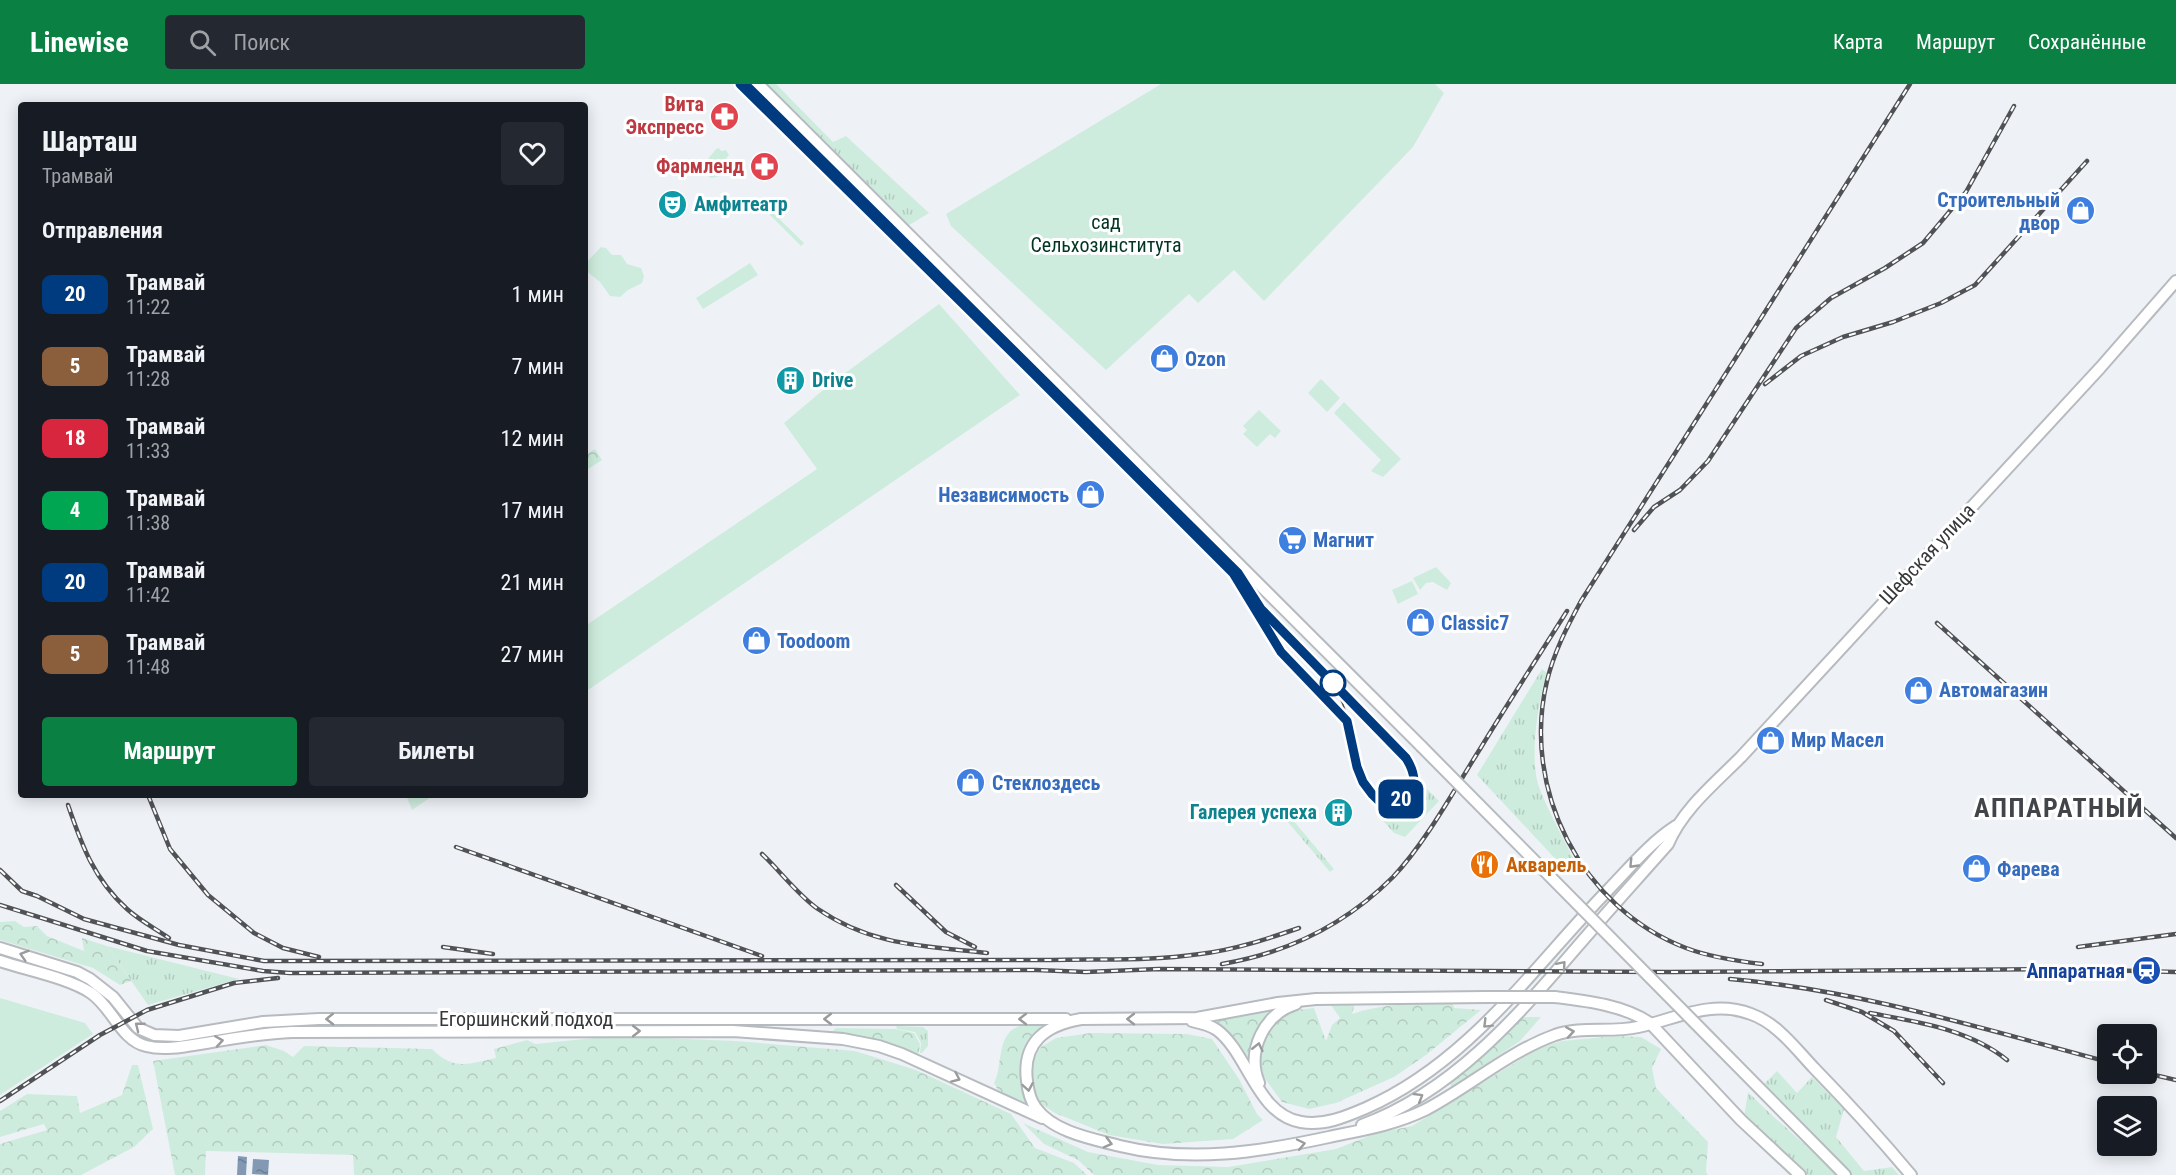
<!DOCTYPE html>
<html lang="ru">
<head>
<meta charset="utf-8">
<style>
	:root { --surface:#171b24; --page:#242831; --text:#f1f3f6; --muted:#9ea1a6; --accent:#0b8043 }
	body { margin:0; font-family:"Roboto Condensed",sans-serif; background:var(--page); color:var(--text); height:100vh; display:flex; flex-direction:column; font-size:22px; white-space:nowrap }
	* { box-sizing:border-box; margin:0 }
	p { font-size:20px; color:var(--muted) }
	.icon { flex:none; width:33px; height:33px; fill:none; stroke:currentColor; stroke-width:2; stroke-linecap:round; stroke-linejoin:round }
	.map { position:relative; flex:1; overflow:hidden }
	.details { position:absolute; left:18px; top:18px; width:570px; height:696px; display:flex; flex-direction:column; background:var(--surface); border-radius:6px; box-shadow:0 3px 15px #0003 }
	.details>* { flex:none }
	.badge { padding:0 12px; border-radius:9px; font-size:21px; line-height:39px }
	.fabs { position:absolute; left:2097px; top:940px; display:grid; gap:12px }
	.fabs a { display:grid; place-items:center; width:60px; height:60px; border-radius:6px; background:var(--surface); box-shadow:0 3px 15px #0003; font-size:30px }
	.map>.badge { position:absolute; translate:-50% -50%; box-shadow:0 0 0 3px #fff }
	h2 { padding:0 24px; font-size:22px; line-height:54px }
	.round { display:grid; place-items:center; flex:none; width:63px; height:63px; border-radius:6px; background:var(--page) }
	.summary { display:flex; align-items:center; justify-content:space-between; height:102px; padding:0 24px }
	h1 { font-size:28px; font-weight:700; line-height:45px }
	.cta { display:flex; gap:12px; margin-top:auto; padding:12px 24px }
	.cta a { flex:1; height:69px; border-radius:6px; background:var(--accent); color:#fff; font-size:24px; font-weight:700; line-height:69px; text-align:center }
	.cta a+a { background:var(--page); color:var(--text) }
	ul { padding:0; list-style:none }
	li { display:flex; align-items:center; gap:18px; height:72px; padding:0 24px }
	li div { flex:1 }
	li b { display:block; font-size:22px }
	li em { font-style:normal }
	li .badge { min-width:66px; font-weight:700; text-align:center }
	header { display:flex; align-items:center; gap:36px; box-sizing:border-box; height:84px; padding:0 30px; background:var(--accent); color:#fff }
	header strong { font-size:28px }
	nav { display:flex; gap:33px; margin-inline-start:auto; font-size:21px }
	.search { width:420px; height:54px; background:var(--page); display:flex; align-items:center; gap:15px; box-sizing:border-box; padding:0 21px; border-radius:6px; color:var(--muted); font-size:22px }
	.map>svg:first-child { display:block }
	.grass { fill:url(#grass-tufts) }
	.forest { fill:url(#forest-crowns) }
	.green { fill:#ceecdd }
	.water { fill:url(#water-ripples) }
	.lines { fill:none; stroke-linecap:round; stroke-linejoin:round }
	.primary-casing { stroke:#b7bbbf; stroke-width:14 }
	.primary { stroke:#fff; stroke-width:10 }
	.tram { stroke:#505255; stroke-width:1.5 }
	.rail-casing { stroke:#505255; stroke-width:4.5 }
	.rail { stroke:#fff; stroke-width:2; stroke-dasharray:7; stroke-linecap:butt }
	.primary-bridge-casing { stroke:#b7bbbf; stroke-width:14; stroke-linecap:butt }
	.primary-bridge { stroke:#fff; stroke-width:10 }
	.oneway { stroke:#9a9b9c }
	.line-casing { stroke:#fff; stroke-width:14 }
	.line { stroke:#003b80; stroke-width:9 }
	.stop-dot { fill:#fff; stroke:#003b80; stroke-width:3 }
	.labels { text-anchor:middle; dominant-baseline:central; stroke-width:6; stroke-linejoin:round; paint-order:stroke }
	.health-label { font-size:20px; font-weight:bold; fill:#be3a42; stroke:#fff; text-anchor:end }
	.shop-label { font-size:20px; font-weight:bold; fill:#366cbe; stroke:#fff; text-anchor:start }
	.culture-label { font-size:20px; font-weight:bold; fill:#0d838f; stroke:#fff; text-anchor:start }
	.park-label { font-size:20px; fill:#033524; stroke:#fff }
	.street-label { font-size:20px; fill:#353739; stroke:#fff }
	.food-label { font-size:20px; font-weight:bold; fill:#c56008; stroke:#fff; text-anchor:start }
	.transit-label { font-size:20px; font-weight:bold; fill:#164399; stroke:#fff; text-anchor:end }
	.district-label { font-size:26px; font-weight:bold; letter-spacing:1.5px; fill:#414549; stroke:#fff }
</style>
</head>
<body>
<header>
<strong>Linewise</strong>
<div class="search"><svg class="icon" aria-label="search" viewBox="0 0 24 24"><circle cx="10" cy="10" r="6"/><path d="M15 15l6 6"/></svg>Поиск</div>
<nav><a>Карта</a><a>Маршрут</a><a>Сохранённые</a></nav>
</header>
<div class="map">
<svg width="2176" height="1091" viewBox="0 0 2176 1091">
	<defs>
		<pattern id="grass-tufts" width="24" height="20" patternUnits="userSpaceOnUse" patternTransform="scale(1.5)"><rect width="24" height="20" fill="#ceecdd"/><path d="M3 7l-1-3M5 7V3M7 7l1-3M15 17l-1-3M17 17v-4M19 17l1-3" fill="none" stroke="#b2cbbe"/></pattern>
		<pattern id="forest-crowns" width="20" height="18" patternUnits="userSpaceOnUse" patternTransform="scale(1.5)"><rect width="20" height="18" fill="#ceecdd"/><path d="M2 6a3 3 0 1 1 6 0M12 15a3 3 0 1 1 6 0" fill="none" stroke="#b2cbbe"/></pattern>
		<pattern id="water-ripples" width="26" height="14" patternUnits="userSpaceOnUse" patternTransform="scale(1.5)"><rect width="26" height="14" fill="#8399b3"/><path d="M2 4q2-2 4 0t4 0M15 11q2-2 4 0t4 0" fill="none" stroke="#6c7e93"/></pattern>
	</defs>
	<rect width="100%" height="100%" fill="#eef2f7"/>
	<!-- grass -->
	<g class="grass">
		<polygon points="763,0 776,0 833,58 846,52 929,129 906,143"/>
		<path d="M1542,585L1547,589C1538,617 1529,675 1539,703C1549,729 1563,753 1575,778L1562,782L1477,691Z"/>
		<polygon points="1419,697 1439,717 1405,753 1394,749 1376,729 1409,718"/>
		<polygon points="1288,734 1292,735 1334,785 1330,788 1287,737"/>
		<polygon points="107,862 239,895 148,921"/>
		<polygon points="896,942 923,943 928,947 928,962 922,969 920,969 921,959 915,948 897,945"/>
		<polygon points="1777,987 1797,1009 1812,993 1844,1025 1836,1053 1864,1087 1892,1083 1899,1091 1846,1091 1762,1002"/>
		<path d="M1748,1008C1776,1037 1808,1061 1836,1091H1808L1775,1063L1744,1033Z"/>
	</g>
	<!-- forest -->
	<g class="forest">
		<polygon points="595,365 602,376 585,387 585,371"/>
		<polygon points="15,837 24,843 37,842 47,852 84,867 82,854 107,862 131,897 120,901 93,884 0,856 0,838"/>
		<polygon points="1304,918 1264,943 1256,989 1227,956 1197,934"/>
		<path d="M1355,919L1352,930C1385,919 1418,919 1453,920L1454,924L1481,926L1426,971L1394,993L1336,1019L1309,1025L1282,1018L1263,992L1260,973L1264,951L1275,937L1297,926L1314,924L1326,957L1332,941L1340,934L1331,921Z"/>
		<polygon points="1519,933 1541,933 1520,957 1452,1003 1447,996"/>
		<path d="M1046,941L1031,958L1029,1021L998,1006L994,999C1003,983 996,952 1017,943C1025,940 1037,942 1046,941Z"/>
		<polygon points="836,944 895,945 914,949 920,960 919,969 916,971 888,962 836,951 832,948"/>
		<polygon points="1091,949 1187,950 1212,955 1239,995 1257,1030 1263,1036 1233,1055 1163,1060 1109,1051 1055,1029 1041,1020 1032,1004 1031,980 1041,963 1056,954"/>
		<path d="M614,952L736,957L855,967L916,986L1011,1030L1035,1064L1074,1079L1087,1091H354L353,1071L206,1067L205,1091H175L153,977L266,961L284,967L293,973L304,962L432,965C454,987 468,980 496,974L494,965L527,956L535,960Z"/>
		<polygon points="1614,952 1641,953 1661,965 1652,984 1656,1004 1708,1058 1706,1088 1708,1091 1094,1091 1078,1076 1044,1060 1023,1039 1088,1068 1158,1081 1228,1083 1336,1065 1374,1050 1412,1042 1539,964 1562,957"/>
		<polygon points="132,981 138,981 153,1045 134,1063 81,1091 0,1091 0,1060 47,1046 44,1040 0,1053 0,1027 27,1010 77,1012 80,1029 122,1011"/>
	</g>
	<!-- green -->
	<g class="green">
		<polygon points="1161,0 1435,0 1444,9 1413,63 1264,217 1234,186 1198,219 1189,210 1106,286 951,142 946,130"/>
		<polygon points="719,64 721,67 726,66 729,71 724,77 720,92 711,94 705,90 703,81 716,65"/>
		<polygon points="772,128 804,159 801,162 770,131"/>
		<polygon points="601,163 606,164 612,171 621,171 627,180 641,184 644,192 642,199 628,206 620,213 610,212 600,198 585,186 586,179"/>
		<polygon points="750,179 758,191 703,225 696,214"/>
		<polygon points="939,220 1020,311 585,608 585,542 817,385 784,339 829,301"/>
		<polygon points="1321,295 1340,314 1327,328 1308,309"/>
		<polygon points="1344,318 1401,375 1383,393 1371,387 1381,376 1334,329"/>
		<polygon points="1259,326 1281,347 1275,354 1270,350 1257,363 1243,350 1247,346 1243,342"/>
		<polygon points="1436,483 1451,499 1447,506 1433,498 1426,499 1420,506 1413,494"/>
		<polygon points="1412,497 1418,510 1398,520 1392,506"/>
		<polygon points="406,711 434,711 412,726"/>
		<polygon points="0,914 85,939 93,950 0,1011"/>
	</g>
	<!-- water -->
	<g class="water">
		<polygon points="238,1072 247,1073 246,1091 237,1091"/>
		<polygon points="253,1075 269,1076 268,1091 252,1090"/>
	</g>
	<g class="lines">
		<defs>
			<g id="primary">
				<polyline points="758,0 1421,662"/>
				<polyline points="0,864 77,888 90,895 113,913 138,944 154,951 179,952 263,938 319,935 1066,935"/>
				<path d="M0,877C26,886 69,894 91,909C112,923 121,956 146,962C165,967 187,962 206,959C234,954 263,949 292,948L733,947L843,955L879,962L902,970L1042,1034"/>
				<path d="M1485,913L1316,915L1278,919L1197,934L1081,935C1046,941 1022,958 1027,997C1028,1007 1030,1016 1036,1024C1053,1048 1093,1055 1120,1062C1190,1079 1260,1068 1329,1053C1362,1046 1394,1041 1425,1026C1469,1003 1508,968 1555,951C1582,942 1611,949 1638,943C1676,935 1711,915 1751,930C1777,939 1796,965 1814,984C1848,1019 1880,1054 1911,1091"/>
				<path d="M1555,913C1587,917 1623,921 1650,939L1741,1036L1800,1091"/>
				<path d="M1192,937C1201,939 1210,941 1217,946C1248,969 1257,1031 1301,1038C1324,1042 1345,1033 1366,1024C1470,978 1533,883 1610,804C1631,782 1651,758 1676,742"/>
				<polyline points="1694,938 1845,1091"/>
				<path d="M1259,999C1246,967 1264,930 1296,920"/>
				<path d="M1362,1041C1452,1008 1516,934 1577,863C1607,828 1638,794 1668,760C1683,725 1714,700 1741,673L2100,284L2176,197"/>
			</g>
		</defs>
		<!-- primary casing -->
		<use href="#primary" class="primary-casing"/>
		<!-- primary -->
		<use href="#primary" class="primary"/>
		<!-- tram -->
		<g class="tram">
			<path d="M745,0L1238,489L1261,525L1406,674C1421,698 1413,712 1387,720C1345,701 1358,644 1338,610L1257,527"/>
			<polyline points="1268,547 1281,568 1347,637"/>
		</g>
		<defs>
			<g id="rail">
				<polyline points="1765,300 1801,272 1843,253 1893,238 1941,219 1975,201 2087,77"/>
				<polyline points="1634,446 1654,423 1680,406 1708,377 1796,244 1831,214 1885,184 1923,159 1966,108 2014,22"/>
				<polyline points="1937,539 2176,754"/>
				<polyline points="148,711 170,765 208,811 254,849 283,864 319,873"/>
				<path d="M68,721C82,762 94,795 127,825C139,836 156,845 169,854"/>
				<polyline points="456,763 762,872"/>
				<path d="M762,770C779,786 800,813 818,825C872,862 925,862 987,869"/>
				<path d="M0,786L22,807L37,812L84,835L179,861L264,877L1052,876C1101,875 1152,877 1200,870C1234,866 1267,855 1299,844"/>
				<polyline points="896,801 946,848 975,863"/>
				<polyline points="0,821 147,867 263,887 290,889 1036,886 1086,888 1159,885 1670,888 2060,885 2176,888"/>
				<polyline points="443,863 493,870"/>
				<polyline points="2078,863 2176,850"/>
				<path d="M1222,880C1287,869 1346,840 1393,793C1426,758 1454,706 1480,665C1508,619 1538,573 1567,527"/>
				<path d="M1762,880C1736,877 1710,873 1686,864C1581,824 1521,705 1547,597C1554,568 1567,543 1581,517L1910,0"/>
				<path d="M1730,895C1859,906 1983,945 2108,978"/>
				<polyline points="1826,916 1862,928 1894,947 1943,999"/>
				<path d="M1870,929C1917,938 1969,945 2007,976"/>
				<polyline points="2146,989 2176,996"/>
				<polyline points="0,1017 100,951 147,926 234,899 278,894"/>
			</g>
		</defs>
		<!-- rail casing -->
		<use href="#rail" class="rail-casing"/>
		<!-- rail -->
		<use href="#rail" class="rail"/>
		<defs>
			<g id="primary-bridge">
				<polyline points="1421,662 1694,938"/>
				<polyline points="1485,913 1555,913"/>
			</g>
		</defs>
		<!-- primary-bridge casing -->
		<use href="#primary-bridge" class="primary-bridge-casing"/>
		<!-- primary-bridge -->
		<use href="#primary-bridge" class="primary-bridge"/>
	</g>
	<!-- one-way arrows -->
	<defs><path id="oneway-chevron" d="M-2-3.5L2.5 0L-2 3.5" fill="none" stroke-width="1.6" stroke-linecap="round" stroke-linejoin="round" transform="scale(1.5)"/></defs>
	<g class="oneway">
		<use href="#oneway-chevron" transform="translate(1633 780) rotate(134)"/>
		<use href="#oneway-chevron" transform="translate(24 871) rotate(-163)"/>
		<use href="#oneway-chevron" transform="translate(1562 881) rotate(-49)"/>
		<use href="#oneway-chevron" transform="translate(330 935) rotate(179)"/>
		<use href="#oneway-chevron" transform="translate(828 935) rotate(180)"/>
		<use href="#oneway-chevron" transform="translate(1023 935) rotate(-180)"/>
		<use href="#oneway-chevron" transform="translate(1131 935) rotate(-180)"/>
		<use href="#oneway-chevron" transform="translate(1487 940) rotate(135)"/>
		<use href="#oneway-chevron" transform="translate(139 942) rotate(-142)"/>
		<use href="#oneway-chevron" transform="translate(636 947)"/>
		<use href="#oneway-chevron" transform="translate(1570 948) rotate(-9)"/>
		<use href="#oneway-chevron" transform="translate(219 957) rotate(-9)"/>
		<use href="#oneway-chevron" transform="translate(1258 963) rotate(-77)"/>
		<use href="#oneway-chevron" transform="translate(956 994) rotate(24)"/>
		<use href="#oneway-chevron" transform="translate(1028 1003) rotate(80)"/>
		<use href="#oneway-chevron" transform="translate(1419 1013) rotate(-31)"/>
		<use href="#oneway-chevron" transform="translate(1108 1059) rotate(15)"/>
		<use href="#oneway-chevron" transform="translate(1301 1060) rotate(-12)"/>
	</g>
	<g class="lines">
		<defs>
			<path id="line" d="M740,0L1036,292L1233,489L1281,568L1347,637L1357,683L1363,698L1372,710L1378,716L1387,720C1414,712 1421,698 1406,674L1261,525L1238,489L745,0"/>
		</defs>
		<!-- line casing -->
		<use href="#line" class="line-casing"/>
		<!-- line -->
		<use href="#line" class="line"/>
	</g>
	<!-- icons -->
	<defs>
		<symbol id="pharmacy-disc" viewBox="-11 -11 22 22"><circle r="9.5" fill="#e0444e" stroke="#fff"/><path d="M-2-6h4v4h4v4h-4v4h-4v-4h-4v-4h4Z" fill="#fff"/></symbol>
		<symbol id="theatre-disc" viewBox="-11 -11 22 22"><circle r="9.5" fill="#0f9aa8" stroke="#fff"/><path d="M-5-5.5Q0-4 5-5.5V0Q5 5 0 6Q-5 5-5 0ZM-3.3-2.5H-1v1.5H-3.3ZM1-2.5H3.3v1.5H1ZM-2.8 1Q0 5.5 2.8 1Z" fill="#fff"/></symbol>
		<symbol id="shop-disc" viewBox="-11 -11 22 22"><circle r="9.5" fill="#3f7fe0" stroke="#fff"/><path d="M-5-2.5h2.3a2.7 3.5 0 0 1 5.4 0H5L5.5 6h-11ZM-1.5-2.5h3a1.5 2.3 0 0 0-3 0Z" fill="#fff"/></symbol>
		<symbol id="building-disc" viewBox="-11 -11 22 22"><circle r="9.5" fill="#0f9aa8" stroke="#fff"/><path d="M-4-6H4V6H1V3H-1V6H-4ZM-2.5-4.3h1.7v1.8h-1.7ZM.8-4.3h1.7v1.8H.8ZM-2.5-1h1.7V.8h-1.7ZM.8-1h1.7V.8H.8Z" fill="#fff"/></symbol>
		<symbol id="supermarket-disc" viewBox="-11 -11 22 22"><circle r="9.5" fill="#3f7fe0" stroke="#fff"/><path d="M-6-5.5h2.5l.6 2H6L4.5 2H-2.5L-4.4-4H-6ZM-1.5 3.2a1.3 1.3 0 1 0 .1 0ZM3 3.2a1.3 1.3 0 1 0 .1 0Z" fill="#fff"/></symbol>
		<symbol id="restaurant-disc" viewBox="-11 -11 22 22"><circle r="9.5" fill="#e8710a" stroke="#fff"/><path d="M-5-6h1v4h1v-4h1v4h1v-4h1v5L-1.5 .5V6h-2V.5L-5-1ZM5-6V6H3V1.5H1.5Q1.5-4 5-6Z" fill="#fff"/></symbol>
		<symbol id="station-disc" viewBox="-11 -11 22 22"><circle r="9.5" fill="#1a4fb4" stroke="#fff"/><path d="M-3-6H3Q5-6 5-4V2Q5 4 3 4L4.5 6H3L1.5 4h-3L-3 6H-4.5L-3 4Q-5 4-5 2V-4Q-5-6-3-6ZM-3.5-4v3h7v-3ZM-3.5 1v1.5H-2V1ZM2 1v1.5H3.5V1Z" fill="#fff"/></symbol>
	</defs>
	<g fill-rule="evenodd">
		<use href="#pharmacy-disc" x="708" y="16" width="33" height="33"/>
		<use href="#pharmacy-disc" x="748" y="66" width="33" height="33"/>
		<use href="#theatre-disc" x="656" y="104" width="33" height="33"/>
		<use href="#shop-disc" x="2064" y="110" width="33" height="33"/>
		<use href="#shop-disc" x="1148" y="258" width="33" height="33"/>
		<use href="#building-disc" x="774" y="280" width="33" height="33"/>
		<use href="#shop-disc" x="1074" y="394" width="33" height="33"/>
		<use href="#supermarket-disc" x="1276" y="440" width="33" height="33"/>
		<use href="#shop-disc" x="1404" y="522" width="33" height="33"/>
		<use href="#shop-disc" x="740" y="540" width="33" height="33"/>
		<use href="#shop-disc" x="1902" y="590" width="33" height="33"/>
		<use href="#shop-disc" x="1754" y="640" width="33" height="33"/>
		<use href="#shop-disc" x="954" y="682" width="33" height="33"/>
		<use href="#building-disc" x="1322" y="712" width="33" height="33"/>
		<use href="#restaurant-disc" x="1468" y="764" width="33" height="33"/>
		<use href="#shop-disc" x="1960" y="768" width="33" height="33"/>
		<use href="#station-disc" x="2130" y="870" width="33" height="33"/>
	</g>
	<!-- markers -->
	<circle class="stop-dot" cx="1333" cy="599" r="12"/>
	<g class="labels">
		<!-- health labels -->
		<g class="health-label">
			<text x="704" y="20">Вита<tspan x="704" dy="23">Экспресс</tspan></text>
			<text x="744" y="82">Фармленд</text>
		</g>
		<!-- shop labels -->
		<g class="shop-label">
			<text x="2060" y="116" text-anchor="end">Строительный<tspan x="2060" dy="23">двор</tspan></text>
			<text x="1185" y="275">Ozon</text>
			<text x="1069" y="411" text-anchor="end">Независимость</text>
			<text x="1313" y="456">Магнит</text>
			<text x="1441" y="539">Classic7</text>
			<text x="777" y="557">Toodoom</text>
			<text x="1939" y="606">Автомагазин</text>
			<text x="1791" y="656">Мир Масел</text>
			<text x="992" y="699">Стеклоздесь</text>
			<text x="1997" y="785">Фарева</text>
		</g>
		<!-- culture labels -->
		<g class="culture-label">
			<text x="694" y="120">Амфитеатр</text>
			<text x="812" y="296">Drive</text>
			<text x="1317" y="728" text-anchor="end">Галерея успеха</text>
		</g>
		<!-- park labels -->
		<g class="park-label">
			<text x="1106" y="138">сад<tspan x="1106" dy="23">Сельхозинститута</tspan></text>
		</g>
		<!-- street labels -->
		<g class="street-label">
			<text transform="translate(1927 470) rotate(-47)">Шефская улица</text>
			<text x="526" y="935">Егоршинский подход</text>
		</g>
		<!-- food labels -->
		<g class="food-label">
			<text x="1506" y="781">Акварель</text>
		</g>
		<!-- transit labels -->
		<g class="transit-label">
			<text x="2125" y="887">Аппаратная</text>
		</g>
		<!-- district labels -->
		<g class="district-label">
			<text x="2059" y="724">АППАРАТНЫЙ</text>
		</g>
	</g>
</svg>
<div class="fabs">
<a><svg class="icon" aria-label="locate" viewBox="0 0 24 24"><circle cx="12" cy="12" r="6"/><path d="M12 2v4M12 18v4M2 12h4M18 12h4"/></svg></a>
<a><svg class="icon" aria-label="layers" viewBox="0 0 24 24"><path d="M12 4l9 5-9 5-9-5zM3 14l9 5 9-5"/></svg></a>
</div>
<b class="badge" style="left:1401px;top:715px;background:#003b80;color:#fff">20</b>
<section class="details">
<div class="summary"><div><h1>Шарташ</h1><p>Трамвай</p></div><a class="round"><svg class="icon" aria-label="heart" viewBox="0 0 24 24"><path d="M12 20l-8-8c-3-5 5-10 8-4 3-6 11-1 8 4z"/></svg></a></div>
<h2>Отправления</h2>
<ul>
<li><span class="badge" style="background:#003b80;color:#fff">20</span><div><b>Трамвай</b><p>11:22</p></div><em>1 мин</em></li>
<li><span class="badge" style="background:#8b5e3c;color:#fff">5</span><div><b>Трамвай</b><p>11:28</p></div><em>7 мин</em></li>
<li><span class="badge" style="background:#d7263d;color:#fff">18</span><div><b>Трамвай</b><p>11:33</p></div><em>12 мин</em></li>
<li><span class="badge" style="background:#00a651;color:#fff">4</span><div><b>Трамвай</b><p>11:38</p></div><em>17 мин</em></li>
<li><span class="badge" style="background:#003b80;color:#fff">20</span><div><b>Трамвай</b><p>11:42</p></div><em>21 мин</em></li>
<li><span class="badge" style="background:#8b5e3c;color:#fff">5</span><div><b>Трамвай</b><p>11:48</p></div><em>27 мин</em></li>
</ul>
<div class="cta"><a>Маршрут</a><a>Билеты</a></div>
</section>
</div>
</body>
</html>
